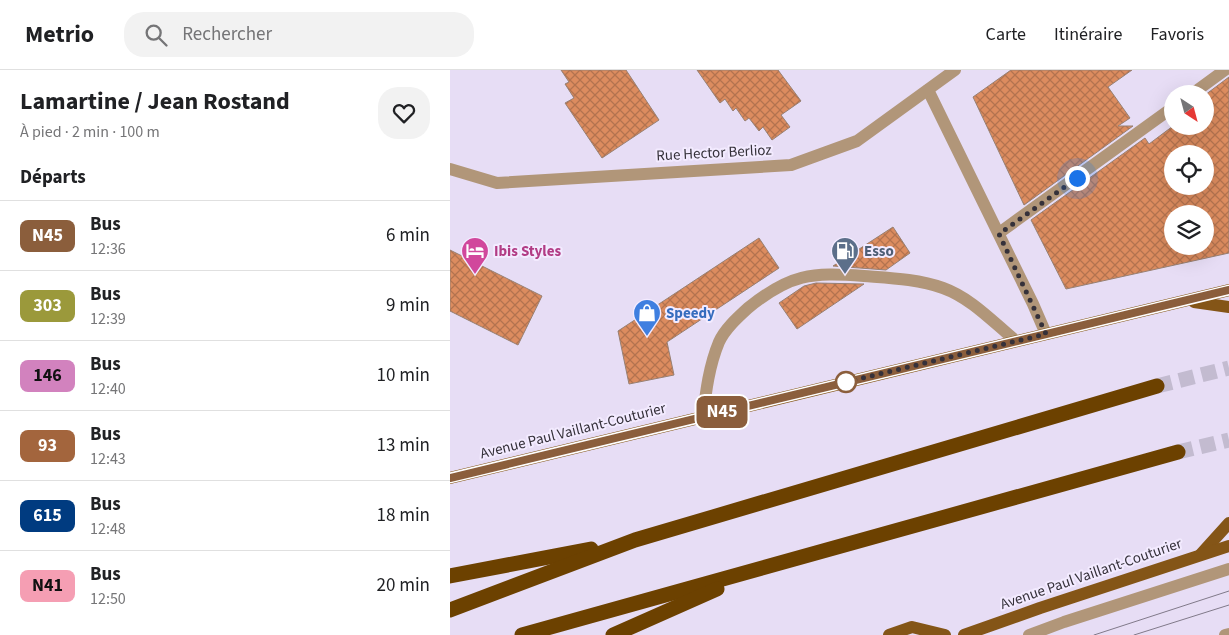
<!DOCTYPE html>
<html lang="fr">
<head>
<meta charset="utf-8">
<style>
	:root { --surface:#fff; --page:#f2f2f2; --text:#202124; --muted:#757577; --line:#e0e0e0 }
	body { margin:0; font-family:"Source Sans 3",sans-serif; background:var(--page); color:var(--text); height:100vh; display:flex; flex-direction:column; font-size:19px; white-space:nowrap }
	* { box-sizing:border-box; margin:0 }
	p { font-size:16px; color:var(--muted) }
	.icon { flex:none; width:28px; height:28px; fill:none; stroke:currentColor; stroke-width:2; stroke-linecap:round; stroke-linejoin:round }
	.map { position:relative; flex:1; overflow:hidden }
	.panel { display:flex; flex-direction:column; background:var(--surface); width:450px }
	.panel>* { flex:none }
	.badge { padding:0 10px; border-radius:8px; font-size:18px; line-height:32px }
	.needle { width:32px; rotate:144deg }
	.fabs { position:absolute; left:714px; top:15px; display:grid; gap:10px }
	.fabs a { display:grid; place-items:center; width:50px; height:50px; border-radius:50%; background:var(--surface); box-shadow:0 5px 20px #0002; font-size:25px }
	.you { position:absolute; width:25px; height:25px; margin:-12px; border:4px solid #fff; border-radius:50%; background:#1a73e8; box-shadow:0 0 0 8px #1a73e833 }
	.map>.badge { position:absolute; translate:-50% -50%; box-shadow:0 0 0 2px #fff }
	h2 { padding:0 20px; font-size:19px; line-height:45px }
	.round { display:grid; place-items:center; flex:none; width:52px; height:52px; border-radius:20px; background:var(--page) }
	.summary { display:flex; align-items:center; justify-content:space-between; height:85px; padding:0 20px }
	h1 { font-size:24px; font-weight:700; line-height:38px }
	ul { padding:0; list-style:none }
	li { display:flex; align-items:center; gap:15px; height:70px; padding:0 20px; border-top:1px solid var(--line) }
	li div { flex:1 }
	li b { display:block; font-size:19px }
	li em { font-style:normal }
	li .badge { min-width:55px; font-weight:700; text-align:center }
	header { display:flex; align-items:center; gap:30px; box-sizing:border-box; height:70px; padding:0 25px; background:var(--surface); border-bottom:1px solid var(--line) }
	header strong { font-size:24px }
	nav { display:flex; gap:28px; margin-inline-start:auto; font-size:18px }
	.search { width:350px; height:45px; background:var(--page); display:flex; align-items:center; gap:12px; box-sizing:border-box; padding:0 18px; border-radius:20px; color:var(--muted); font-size:19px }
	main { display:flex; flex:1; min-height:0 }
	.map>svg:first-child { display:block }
	.building { fill:url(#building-cross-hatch); stroke:#978073; fill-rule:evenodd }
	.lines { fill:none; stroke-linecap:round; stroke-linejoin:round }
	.motorway-tunnel { stroke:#c3bbd0; stroke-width:15; stroke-dasharray:15 8; stroke-linecap:butt }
	.service { stroke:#b19679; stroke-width:12 }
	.pedestrian { stroke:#b19679; stroke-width:12 }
	.minor { stroke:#b19679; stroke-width:12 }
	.primary { stroke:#845517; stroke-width:12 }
	.motorway { stroke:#6c4100; stroke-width:15 }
	.tram { stroke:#807989; stroke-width:1 }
	.line-casing { stroke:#fff; stroke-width:11 }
	.line { stroke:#8b5e3c; stroke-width:8 }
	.walk { stroke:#35313a; stroke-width:5; stroke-dasharray:0 9 }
	.stop-dot { fill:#fff; stroke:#8b5e3c; stroke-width:2.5 }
	.labels { text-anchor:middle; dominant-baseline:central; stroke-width:4; stroke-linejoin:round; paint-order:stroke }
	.street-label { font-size:15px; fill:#35313a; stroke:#f3ebff }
	.hotel-label { font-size:15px; font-weight:bold; fill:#b23c85; stroke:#f3ebff; text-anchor:start }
	.service-label { font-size:15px; font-weight:bold; fill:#4e5e75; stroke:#f3ebff; text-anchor:start }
	.shop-label { font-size:15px; font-weight:bold; fill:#366cbe; stroke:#f3ebff; text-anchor:start }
</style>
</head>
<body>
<header>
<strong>Metrio</strong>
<div class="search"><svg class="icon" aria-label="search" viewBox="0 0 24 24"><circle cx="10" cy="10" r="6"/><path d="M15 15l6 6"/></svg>Rechercher</div>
<nav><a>Carte</a><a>Itinéraire</a><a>Favoris</a></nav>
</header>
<main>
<section class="panel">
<div class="summary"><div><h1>Lamartine / Jean Rostand</h1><p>À pied · 2 min · 100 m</p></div><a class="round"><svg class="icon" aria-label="heart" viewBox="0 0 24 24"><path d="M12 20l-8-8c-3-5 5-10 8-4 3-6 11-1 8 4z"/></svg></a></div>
<h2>Départs</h2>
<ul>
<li><span class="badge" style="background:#8b5e3c;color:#fff">N45</span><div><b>Bus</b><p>12:36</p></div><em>6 min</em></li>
<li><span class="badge" style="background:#9b993b;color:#fff">303</span><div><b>Bus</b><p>12:39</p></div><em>9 min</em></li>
<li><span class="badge" style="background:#d282be;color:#111">146</span><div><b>Bus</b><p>12:40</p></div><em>10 min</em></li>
<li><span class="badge" style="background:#a3653d;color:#fff">93</span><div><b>Bus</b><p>12:43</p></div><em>13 min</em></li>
<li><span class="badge" style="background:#003b80;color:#fff">615</span><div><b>Bus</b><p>12:48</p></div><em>18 min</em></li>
<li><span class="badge" style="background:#f59eb3;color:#111">N41</span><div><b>Bus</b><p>12:50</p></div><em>20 min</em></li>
</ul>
</section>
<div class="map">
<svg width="779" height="565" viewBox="0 0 779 565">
	<defs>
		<pattern id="building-cross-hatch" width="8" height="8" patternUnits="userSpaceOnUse" patternTransform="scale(1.25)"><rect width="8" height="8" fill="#dc8c5f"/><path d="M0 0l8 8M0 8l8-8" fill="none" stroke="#b3734f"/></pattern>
	</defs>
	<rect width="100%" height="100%" fill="#e7ddf5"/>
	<!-- building -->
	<g class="building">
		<polygon points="111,0 176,0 209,50 152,88 115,33 124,28 115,14 119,12"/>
		<polygon points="247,0 328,0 351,31 331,45 340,57 322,70 313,57 309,61 299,48 295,51 286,38 283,41 275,29 270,33"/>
		<polygon points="561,0 682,0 658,17 680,48 668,56 683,56 574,135 523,27"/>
		<path d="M779,7V183L616,219L581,150L695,68L699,74L723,56H755V25ZM722,84H755V116H722ZM722,144H755V176H722Z"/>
		<polygon points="443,157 460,183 436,200 383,196"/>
		<polygon points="309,168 329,198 217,272 224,305 179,314 168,261"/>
		<polygon points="0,180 92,226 68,275 0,241"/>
		<polygon points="366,213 414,214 347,259 329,233 354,216"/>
	</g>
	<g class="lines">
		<!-- motorway-tunnel -->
		<g class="motorway-tunnel">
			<polyline points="707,316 779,298"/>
			<polyline points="728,382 779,370"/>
		</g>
		<!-- service -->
		<g class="service">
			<path d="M253,346C256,321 259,296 269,272C275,259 287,248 298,238C340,204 361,202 414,206C440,208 468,209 493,218C521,228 543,252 566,271"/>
			<polyline points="579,565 614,552 779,499"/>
		</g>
		<!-- pedestrian -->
		<g class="pedestrian">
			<polyline points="742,24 775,0"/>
			<polyline points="549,163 722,38"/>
		</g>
		<!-- minor -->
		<g class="minor">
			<polyline points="478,20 583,234 596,264"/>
			<polyline points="0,99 47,113 341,95 407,71 505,0"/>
			<polyline points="775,565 779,564"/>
		</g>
		<!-- primary -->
		<g class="primary">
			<polyline points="744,232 779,237"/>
			<polyline points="0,408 779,220"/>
			<polyline points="751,484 779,453"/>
			<polyline points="439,565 462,557 495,565"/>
			<polyline points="514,565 590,538 779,476"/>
		</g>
		<!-- motorway -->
		<g class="motorway">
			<polyline points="0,506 141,479"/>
			<polyline points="0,540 185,470 707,316"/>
			<polyline points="72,565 728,382"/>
			<polyline points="163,565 267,519"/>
		</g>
		<!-- tram -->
		<g class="tram">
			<polyline points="644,565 779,521"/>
			<polyline points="684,565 779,535"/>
		</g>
	</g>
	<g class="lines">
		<defs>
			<polyline id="line" points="0,408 779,220"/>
		</defs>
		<!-- line casing -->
		<use href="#line" class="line-casing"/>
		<!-- line -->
		<use href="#line" class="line"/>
		<!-- walk -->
		<polyline class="walk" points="396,312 596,264 549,164 627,108"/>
	</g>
	<!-- icons -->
	<defs>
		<symbol id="hotel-pin" viewBox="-11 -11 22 30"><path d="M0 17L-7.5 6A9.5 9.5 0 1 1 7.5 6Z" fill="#d1479c" stroke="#f3ebff"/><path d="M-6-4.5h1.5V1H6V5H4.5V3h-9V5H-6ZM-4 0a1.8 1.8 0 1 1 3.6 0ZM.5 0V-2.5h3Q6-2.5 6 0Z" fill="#fff"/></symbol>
		<symbol id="fuel-pin" viewBox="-11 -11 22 30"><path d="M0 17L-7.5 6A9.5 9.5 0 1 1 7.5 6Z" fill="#5c6f8a" stroke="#f3ebff"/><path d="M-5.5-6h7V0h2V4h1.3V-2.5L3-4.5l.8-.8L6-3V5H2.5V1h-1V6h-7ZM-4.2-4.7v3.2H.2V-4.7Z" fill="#fff"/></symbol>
		<symbol id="shop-pin" viewBox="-11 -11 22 30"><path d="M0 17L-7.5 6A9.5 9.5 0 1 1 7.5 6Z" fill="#3f7fe0" stroke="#f3ebff"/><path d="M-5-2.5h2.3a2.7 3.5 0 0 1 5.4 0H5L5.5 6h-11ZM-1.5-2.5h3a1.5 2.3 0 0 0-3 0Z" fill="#fff"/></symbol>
	</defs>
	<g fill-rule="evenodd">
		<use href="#hotel-pin" x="9" y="165" width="32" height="43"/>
		<use href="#fuel-pin" x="379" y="165" width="32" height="43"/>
		<use href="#shop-pin" x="181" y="227" width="32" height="43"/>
	</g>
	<!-- markers -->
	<circle class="stop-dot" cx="396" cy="312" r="10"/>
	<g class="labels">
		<!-- street labels -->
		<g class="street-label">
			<text transform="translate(264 83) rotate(-3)">Rue Hector Berlioz</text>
			<text transform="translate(123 361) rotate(-14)">Avenue Paul Vaillant-Couturier</text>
			<text transform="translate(641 504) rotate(-19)">Avenue Paul Vaillant-Couturier</text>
		</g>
		<!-- hotel labels -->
		<g class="hotel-label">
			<text x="44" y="181">Ibis Styles</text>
		</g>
		<!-- service labels -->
		<g class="service-label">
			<text x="414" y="181">Esso</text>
		</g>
		<!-- shop labels -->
		<g class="shop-label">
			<text x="216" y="243">Speedy</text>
		</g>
	</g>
</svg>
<div class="fabs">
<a><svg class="needle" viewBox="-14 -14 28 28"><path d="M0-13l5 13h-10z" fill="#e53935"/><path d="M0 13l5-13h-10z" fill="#757577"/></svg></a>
<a><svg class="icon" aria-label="locate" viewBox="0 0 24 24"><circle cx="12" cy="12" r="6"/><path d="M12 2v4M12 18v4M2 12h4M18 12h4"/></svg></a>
<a><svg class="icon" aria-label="layers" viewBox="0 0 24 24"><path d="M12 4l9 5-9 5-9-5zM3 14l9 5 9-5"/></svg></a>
</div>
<div class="you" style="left:627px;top:108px"></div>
<b class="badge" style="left:272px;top:342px;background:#8b5e3c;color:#fff">N45</b>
</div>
</main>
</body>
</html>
